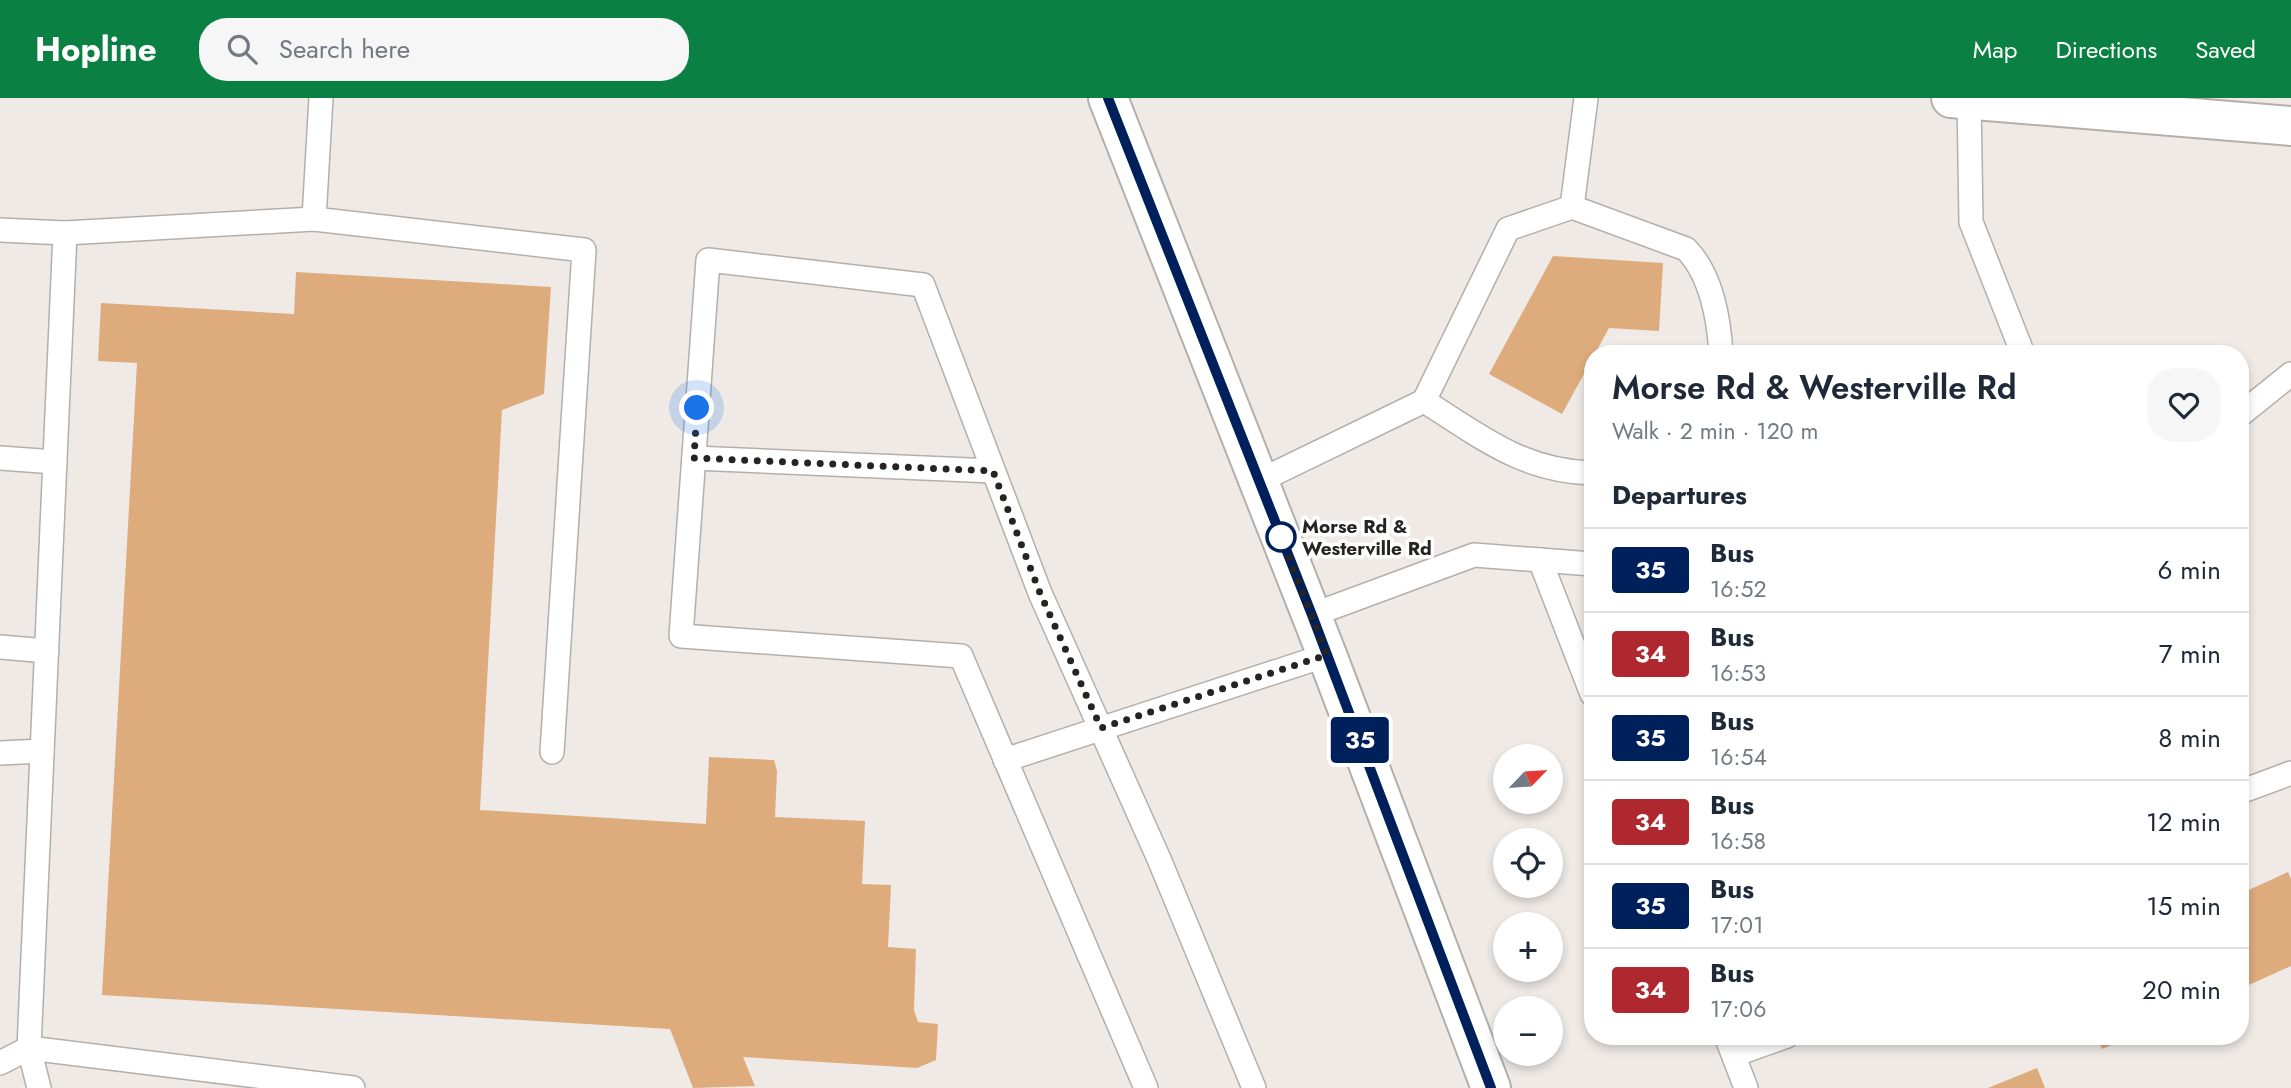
<!DOCTYPE html>
<html lang="en">
<head>
<meta charset="utf-8">
<style>
	:root { --surface:#fff; --page:#f6f6f7; --text:#1f2937; --muted:#747a83; --line:#e0e1e3; --accent:#0b8043 }
	body { margin:0; font-family:Jost,sans-serif; background:var(--page); color:var(--text); height:100vh; display:flex; flex-direction:column; font-size:26px; white-space:nowrap }
	* { box-sizing:border-box; margin:0 }
	p { font-size:23px; color:var(--muted) }
	.icon { flex:none; width:38px; height:38px; fill:none; stroke:currentColor; stroke-width:2; stroke-linecap:round; stroke-linejoin:round }
	.map { position:relative; flex:1; overflow:hidden }
	.side { position:absolute; left:1584px; top:247px; width:665px; height:700px; display:flex; flex-direction:column; background:var(--surface); border-radius:28px; box-shadow:0 4px 10px #0003 }
	.side>* { flex:none }
	.badge { padding:0 14px; border-radius:5px; font-size:24px; line-height:46px }
	.needle { width:46px; rotate:65deg }
	.controls { position:absolute; left:1493px; top:646px; display:grid; gap:14px }
	.controls a { display:grid; place-items:center; width:70px; height:70px; border-radius:50%; background:var(--surface); box-shadow:0 4px 10px #0003; font-size:35px }
	.you { position:absolute; width:35px; height:35px; margin:-18px; border:5px solid #fff; border-radius:50%; background:#1a73e8; box-shadow:0 0 0 10px #1a73e833 }
	.map>.badge { position:absolute; translate:-50% -50%; box-shadow:0 0 0 4px #fff }
	h2 { padding:0 28px; font-size:26px; line-height:63px }
	.round { display:grid; place-items:center; flex:none; width:74px; height:74px; border-radius:28px; background:var(--page) }
	.summary { display:flex; align-items:center; justify-content:space-between; height:119px; padding:0 28px }
	h1 { font-size:33px; font-weight:600; line-height:52px }
	ul { padding:0; list-style:none }
	li { display:flex; align-items:center; gap:21px; height:84px; padding:0 28px; border-top:2px solid var(--line) }
	li div { flex:1 }
	li b { display:block; font-size:26px }
	li em { font-style:normal }
	li .badge { min-width:77px; font-weight:700; text-align:center }
	header { display:flex; align-items:center; gap:42px; box-sizing:border-box; height:98px; padding:0 35px; background:var(--accent); color:#fff }
	header strong { font-size:33px }
	nav { display:flex; gap:38px; margin-inline-start:auto; font-size:24px }
	.search { width:490px; height:63px; background:var(--page); display:flex; align-items:center; gap:18px; box-sizing:border-box; padding:0 24px; border-radius:28px; color:var(--muted); font-size:26px }
	.map>svg:first-child { display:block }
	.building { fill:#deab7d }
	.lines { fill:none; stroke-linecap:round; stroke-linejoin:round }
	.lane-casing { stroke:#b4afaa; stroke-width:26 }
	.primary-casing { stroke:#b4afaa; stroke-width:42 }
	.lane { stroke:#fff; stroke-width:23 }
	.primary { stroke:#fff; stroke-width:38 }
	.line-casing { stroke:#fff; stroke-width:16 }
	.line { stroke:#00205b; stroke-width:10 }
	.walk { stroke:#262422; stroke-width:7; stroke-dasharray:0 12.6 }
	.stop-dot { fill:#fff; stroke:#00205b; stroke-width:3.5 }
	.labels { text-anchor:middle; dominant-baseline:central; stroke-width:7; stroke-linejoin:round; paint-order:stroke }
	.stop-label { font-size:19px; font-weight:bold; fill:#262422; stroke:#fff; text-anchor:start }
</style>
</head>
<body>
<header>
<strong>Hopline</strong>
<div class="search"><svg class="icon" aria-label="search" viewBox="0 0 24 24"><circle cx="10" cy="10" r="6"/><path d="M15 15l6 6"/></svg>Search here</div>
<nav><a>Map</a><a>Directions</a><a>Saved</a></nav>
</header>
<div class="map">
<svg width="2291" height="990" viewBox="0 0 2291 990">
	<rect width="100%" height="100%" fill="#efeae6"/>
	<!-- building -->
	<g class="building">
		<polygon points="1553,158 1663,165 1659,233 1609,230 1562,316 1489,276"/>
		<polygon points="296,174 551,189 544,296 502,312 480,712 706,726 709,659 774,662 777,673 775,719 865,723 862,786 891,787 888,849 916,851 914,912 918,924 938,926 936,962 917,970 743,959 755,988 693,990 670,931 102,897 137,265 98,263 101,205 294,216"/>
		<polygon points="2288,774 2291,781 2291,868 2240,891 2240,796"/>
		<polygon points="2096,938 2133,938 2102,951"/>
		<polygon points="2037,970 2045,990 1988,990"/>
	</g>
	<g class="lines">
		<defs>
			<g id="lane">
				<polyline points="1969,2 1971,124 2023,256"/>
				<path d="M1572,109L1686,151C1711,176 1719,221 1721,256"/>
				<polyline points="314,121 321,0"/>
				<polyline points="0,132 65,135 29,950 39,990"/>
				<polyline points="65,135 314,121 584,152 552,654"/>
				<path d="M1424,303C1482,339 1522,373 1592,375"/>
				<polyline points="2240,317 2291,276"/>
				<polyline points="0,360 55,364"/>
				<polyline points="694,360 993,373"/>
				<polyline points="1259,383 1424,303 1508,131 1572,109 1586,0"/>
				<polyline points="1592,466 1540,462 1592,596"/>
				<polyline points="1312,517 1474,457 1540,462"/>
				<polyline points="0,549 47,553"/>
				<polyline points="0,655 42,653"/>
				<polyline points="1005,662 1327,557"/>
				<polyline points="2240,694 2291,675"/>
				<polyline points="1726,938 1746,990"/>
				<polyline points="1734,957 1787,938"/>
				<polyline points="0,965 29,950 353,990"/>
				<polyline points="1146,990 961,558 681,538 708,162 923,187 1040,495 1159,761 1254,990"/>
			</g>
			<g id="primary">
				<polyline points="1108,0 1327,557 1491,990"/>
				<polyline points="1951,0 2291,28"/>
			</g>
		</defs>
		<!-- lane casing -->
		<use href="#lane" class="lane-casing"/>
		<!-- primary casing -->
		<use href="#primary" class="primary-casing"/>
		<!-- lane -->
		<use href="#lane" class="lane"/>
		<!-- primary -->
		<use href="#primary" class="primary"/>
	</g>
	<g class="lines">
		<defs>
			<polyline id="line" points="1108,0 1312,517 1491,990"/>
		</defs>
		<!-- line casing -->
		<use href="#line" class="line-casing"/>
		<!-- line -->
		<use href="#line" class="line"/>
		<!-- walk -->
		<polyline class="walk" points="697,310 694,360 993,373 1040,495 1101,630 1327,557 1281,439"/>
	</g>
	<!-- markers -->
	<circle class="stop-dot" cx="1281" cy="439" r="14"/>
	<g class="labels">
		<!-- stop labels -->
		<g class="stop-label">
			<text x="1302" y="428">Morse Rd &amp;<tspan x="1302" dy="22">Westerville Rd</tspan></text>
		</g>
	</g>
</svg>
<div class="controls">
<a><svg class="needle" viewBox="-14 -14 28 28"><path d="M0-13l5 13h-10z" fill="#e53935"/><path d="M0 13l5-13h-10z" fill="#747a83"/></svg></a>
<a><svg class="icon" aria-label="locate" viewBox="0 0 24 24"><circle cx="12" cy="12" r="6"/><path d="M12 2v4M12 18v4M2 12h4M18 12h4"/></svg></a>
<a>+</a>
<a>−</a>
</div>
<div class="you" style="left:697px;top:310px"></div>
<b class="badge" style="left:1360px;top:642px;background:#00205b;color:#fff">35</b>
<section class="side">
<div class="summary"><div><h1>Morse Rd &amp; Westerville Rd</h1><p>Walk · 2 min · 120 m</p></div><a class="round"><svg class="icon" aria-label="heart" viewBox="0 0 24 24"><path d="M12 20l-8-8c-3-5 5-10 8-4 3-6 11-1 8 4z"/></svg></a></div>
<h2>Departures</h2>
<ul>
<li><span class="badge" style="background:#00205b;color:#fff">35</span><div><b>Bus</b><p>16:52</p></div><em>6 min</em></li>
<li><span class="badge" style="background:#af272f;color:#fff">34</span><div><b>Bus</b><p>16:53</p></div><em>7 min</em></li>
<li><span class="badge" style="background:#00205b;color:#fff">35</span><div><b>Bus</b><p>16:54</p></div><em>8 min</em></li>
<li><span class="badge" style="background:#af272f;color:#fff">34</span><div><b>Bus</b><p>16:58</p></div><em>12 min</em></li>
<li><span class="badge" style="background:#00205b;color:#fff">35</span><div><b>Bus</b><p>17:01</p></div><em>15 min</em></li>
<li><span class="badge" style="background:#af272f;color:#fff">34</span><div><b>Bus</b><p>17:06</p></div><em>20 min</em></li>
</ul>
</section>
</div>
</body>
</html>
